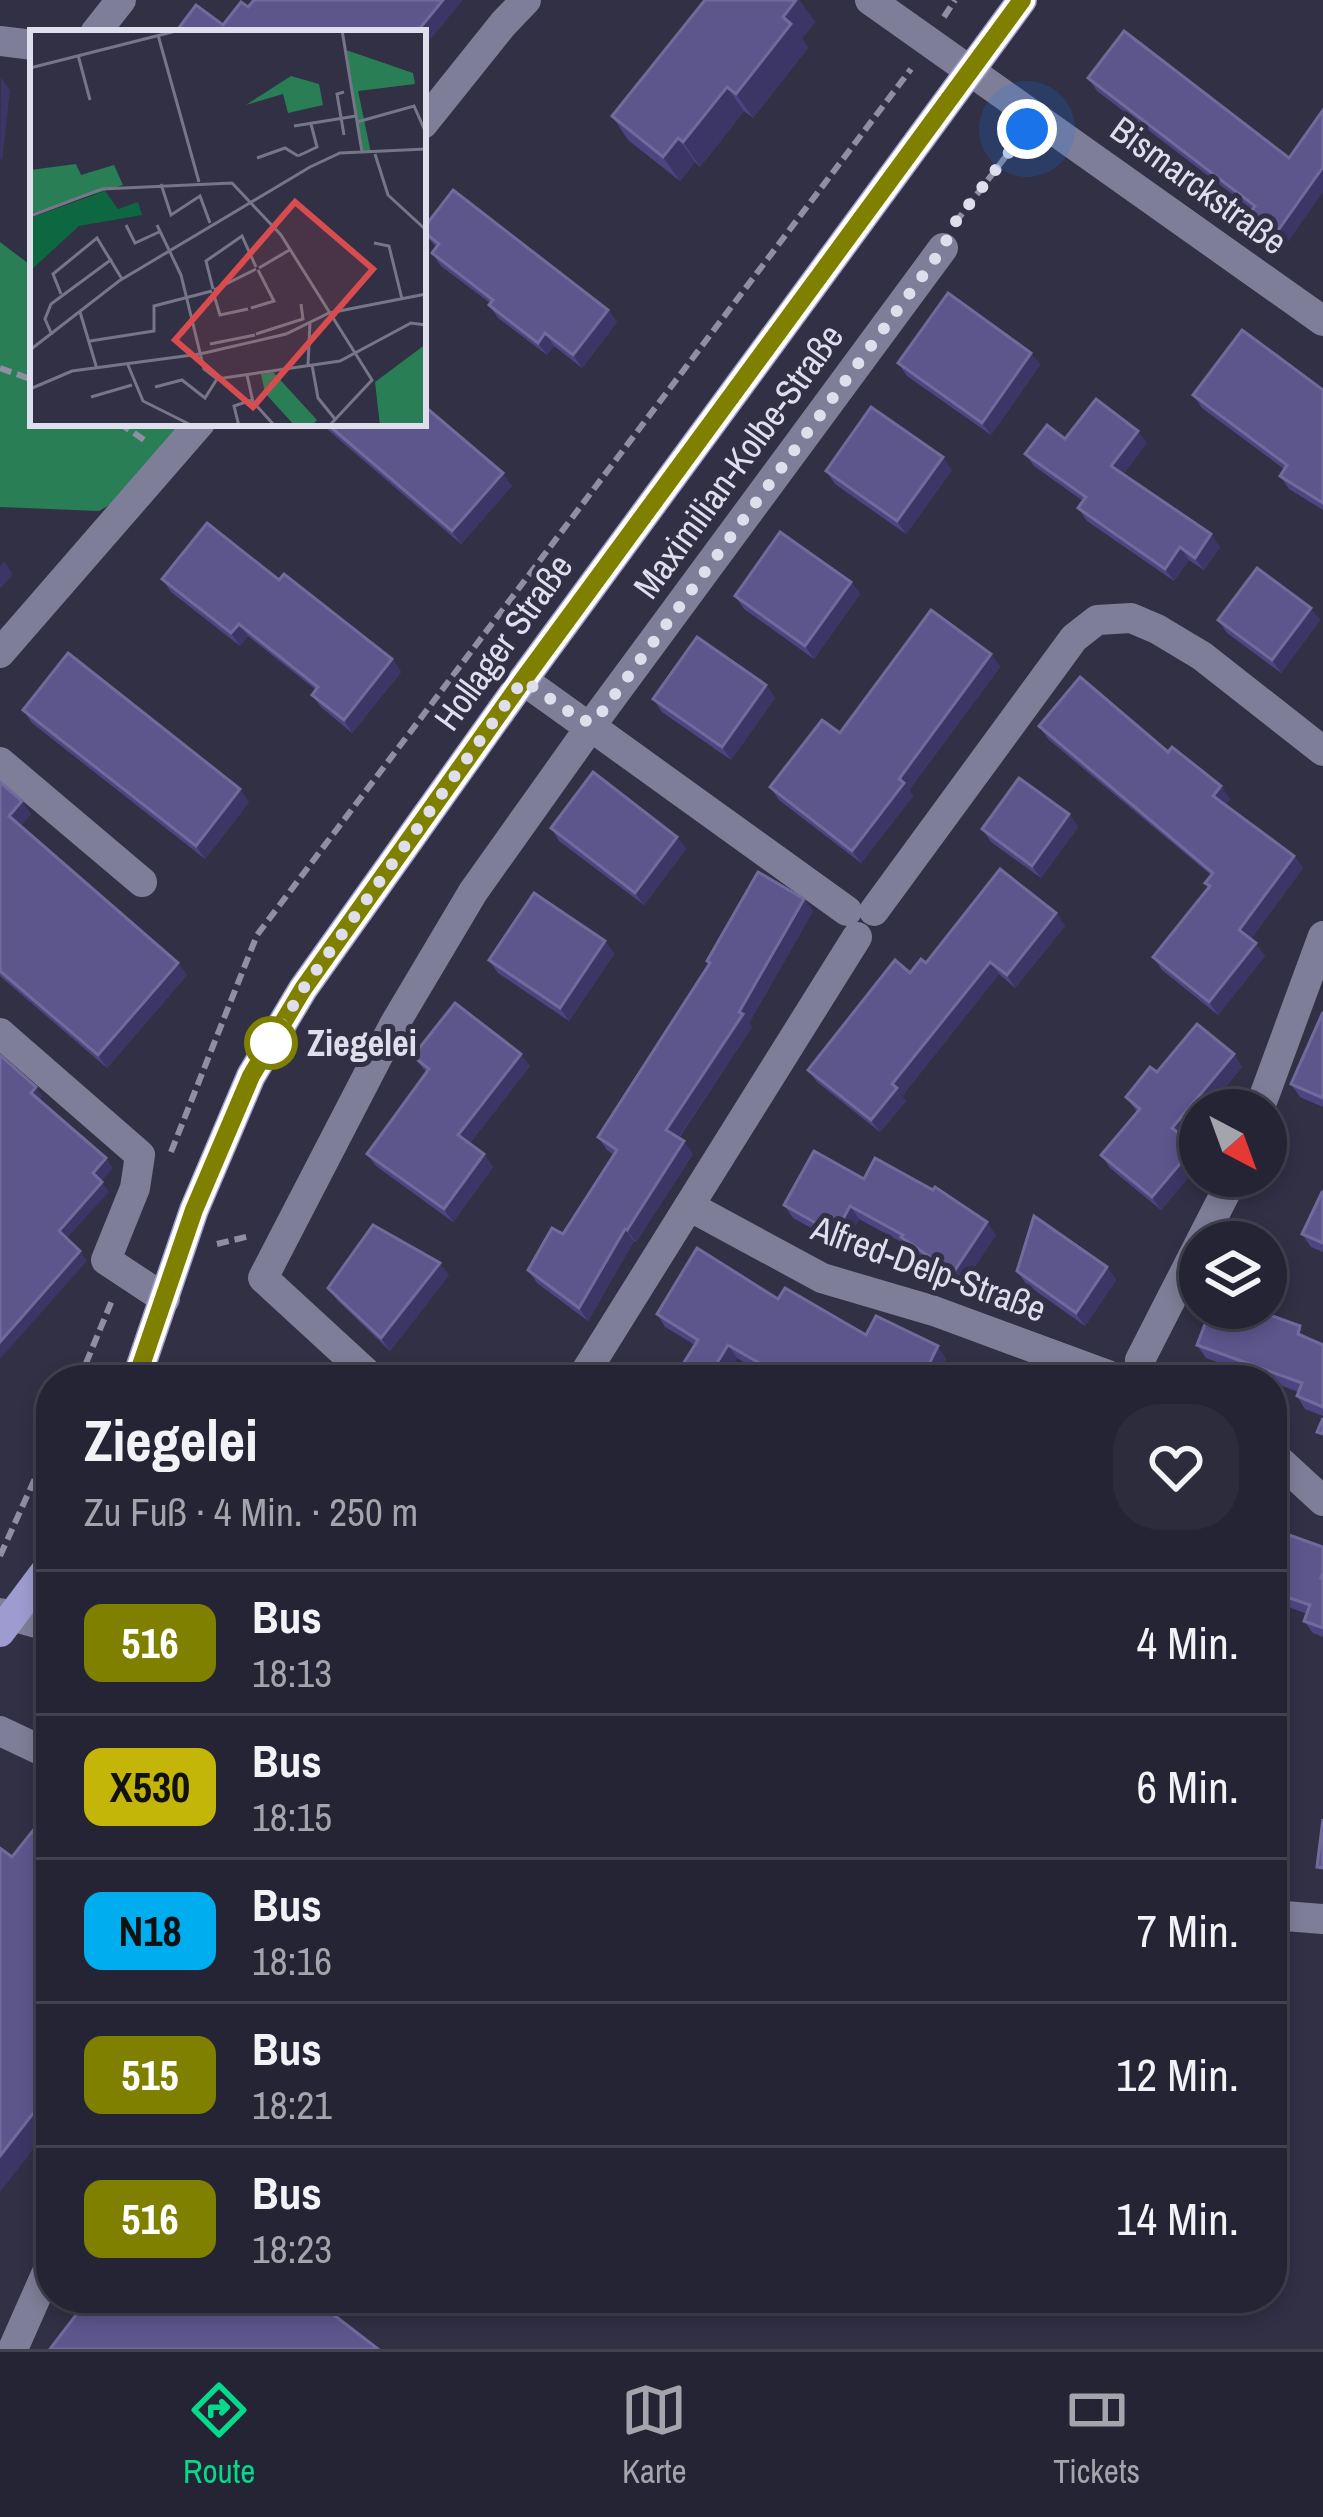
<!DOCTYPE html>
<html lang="de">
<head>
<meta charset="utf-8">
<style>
	:root { --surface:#252434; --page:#2d2c3c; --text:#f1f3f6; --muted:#a3a4ac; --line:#42414f; --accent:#05d98b }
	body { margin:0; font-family:"Archivo Narrow",sans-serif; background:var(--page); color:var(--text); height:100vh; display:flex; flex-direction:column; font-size:45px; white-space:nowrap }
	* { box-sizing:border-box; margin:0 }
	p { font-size:39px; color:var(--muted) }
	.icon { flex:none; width:66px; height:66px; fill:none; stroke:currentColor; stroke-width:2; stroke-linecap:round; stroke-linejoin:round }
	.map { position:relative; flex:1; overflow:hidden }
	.details { position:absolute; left:36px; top:1365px; width:1251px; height:948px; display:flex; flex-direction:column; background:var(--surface); border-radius:48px; box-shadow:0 6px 18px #0003,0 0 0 3px var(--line) }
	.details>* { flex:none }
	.badge { padding:0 24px; border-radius:18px; font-size:42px; line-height:78px }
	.needle { width:78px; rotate:139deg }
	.buttons { position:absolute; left:1179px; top:1089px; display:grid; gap:24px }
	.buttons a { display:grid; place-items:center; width:108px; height:108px; border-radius:50%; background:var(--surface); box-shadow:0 6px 18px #0003,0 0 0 3px var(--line); font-size:60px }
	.you { position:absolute; width:60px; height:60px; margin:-30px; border:9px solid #fff; border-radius:50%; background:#1a73e8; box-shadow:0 0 0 18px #1a73e833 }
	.map>.badge { position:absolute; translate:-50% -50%; box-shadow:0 0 0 6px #fff }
	.round { display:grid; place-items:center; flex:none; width:126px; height:126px; border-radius:48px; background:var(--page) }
	.summary { display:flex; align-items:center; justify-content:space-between; height:204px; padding:0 48px }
	h1 { font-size:57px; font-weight:800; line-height:90px }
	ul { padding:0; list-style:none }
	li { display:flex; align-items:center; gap:36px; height:144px; padding:0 48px; border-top:3px solid var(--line) }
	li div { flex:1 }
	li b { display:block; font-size:45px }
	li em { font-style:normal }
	li .badge { min-width:132px; font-weight:700; text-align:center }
	.menu { display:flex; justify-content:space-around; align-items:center; height:168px; border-top:3px solid var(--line); background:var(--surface); font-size:33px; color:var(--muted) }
	.menu a { display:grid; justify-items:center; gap:6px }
	.menu .current { color:var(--accent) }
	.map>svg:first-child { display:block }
	.forest { fill:#297e55 }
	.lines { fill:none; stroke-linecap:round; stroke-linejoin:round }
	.path { stroke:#908fa1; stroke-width:6; stroke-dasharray:12 6; stroke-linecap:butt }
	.minor { stroke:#7f7e98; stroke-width:30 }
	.major { stroke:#9e9bd0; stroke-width:30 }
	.wall { fill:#4d4582 }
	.shaded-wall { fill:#3b3665 }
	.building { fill:#5d568d; stroke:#716b9c; stroke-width:3 }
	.line-casing { stroke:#fff; stroke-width:27 }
	.line { stroke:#808000; stroke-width:18 }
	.walk { stroke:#dedeec; stroke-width:12; stroke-dasharray:0 21.6 }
	.stop-dot { fill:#fff; stroke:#808000; stroke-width:6 }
	.labels { text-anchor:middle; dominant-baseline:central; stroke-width:10; stroke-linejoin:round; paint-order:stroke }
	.street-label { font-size:36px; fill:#dedeec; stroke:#313045 }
	.stop-label { font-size:36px; font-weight:bold; fill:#dedeec; stroke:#313045; text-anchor:start }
	.inset-road { fill:none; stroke:#767688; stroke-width:3 }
	.view { fill:#d84c4f; fill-opacity:0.15; stroke:#d84c4f; stroke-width:6 }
	.inset-edge { fill:none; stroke:#dedeec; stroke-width:6 }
</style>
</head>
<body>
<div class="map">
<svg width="1323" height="2349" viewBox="0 0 1323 2349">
	<rect width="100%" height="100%" fill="#313045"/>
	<!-- forest -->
	<polygon class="forest" points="0,242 33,267 33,423 181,423 128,494 99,511 0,507"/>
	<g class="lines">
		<!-- path -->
		<g class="path">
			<polyline points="944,17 955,0"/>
			<polyline points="955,223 1016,143"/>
			<polyline points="0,368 33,380"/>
			<polyline points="119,423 146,441"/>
			<polyline points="171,1152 257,935 911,69"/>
			<polyline points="217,1244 250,1236"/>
			<polyline points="79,1380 113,1298"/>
			<polyline points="0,1556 51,1443"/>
		</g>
		<!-- minor -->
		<g class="minor">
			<polyline points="870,0 1323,321"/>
			<polyline points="95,33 121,0"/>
			<polyline points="0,41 33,45"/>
			<polyline points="423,124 503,24 526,0"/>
			<polyline points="0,653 200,423"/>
			<polyline points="523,680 583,723"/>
			<polyline points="595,720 943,248"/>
			<polyline points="597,731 847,911"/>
			<polyline points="0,762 142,882"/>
			<polyline points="874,911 1074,638 1097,620 1131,618 1157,629 1202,656 1323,751"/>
			<polyline points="857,937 689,1206 822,1278 934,1311 1108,1375"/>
			<polyline points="0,1033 140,1155 135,1188 106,1260 165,1299"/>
			<polyline points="1259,1110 1323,936"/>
			<polyline points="1140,1360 1234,1176"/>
			<polyline points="583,1376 689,1206"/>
			<polyline points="374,1380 263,1278 394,1025 473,892 586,733"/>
			<polyline points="1272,1454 1323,1501"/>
			<polyline points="0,1613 51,1627"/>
			<polyline points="0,1731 51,1755"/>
			<polyline points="1272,1915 1323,1919"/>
			<polyline points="13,2349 51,2263"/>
		</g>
		<!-- major -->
		<g class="major">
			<polyline points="136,1380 194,1210 251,1076 303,989 523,680 1022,0"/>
			<polyline points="0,1632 51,1564"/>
		</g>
	</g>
	<!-- wall -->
	<g class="wall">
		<polygon points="705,0 799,0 815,22 802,38 808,48 753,118 744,111 700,167 695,162 680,181 628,140 612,116"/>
		<polygon points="1088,78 1289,158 1281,252 1254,233 1245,220 1253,210 1097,91"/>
		<polygon points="423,232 608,310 617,322 582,368 554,346 547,355 498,318 489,305 490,303 441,266 432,253 436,247"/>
		<polygon points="1031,353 1040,365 991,435 907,376 898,363"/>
		<polygon points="1323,390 1323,510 1289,489 1280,476 1284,469 1202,408 1193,395"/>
		<polygon points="320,423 423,423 512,486 461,544"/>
		<polygon points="1065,439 1147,443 1123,474 1220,547 1204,570 1189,560 1174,581 1087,521 1078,508 1083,501 1034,466 1025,454"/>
		<polygon points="952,470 906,534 835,484 826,471"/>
		<polygon points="162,579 279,580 392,659 401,672 352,733 321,707 312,695 316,690 248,636 240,646 171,592"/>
		<polygon points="851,582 860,594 814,659 744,609 735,596"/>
		<polygon points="1218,620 1320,620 1281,673 1227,633"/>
		<polygon points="991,654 1000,667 909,790 913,796 861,863 779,800 770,787 840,733"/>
		<polygon points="766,685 775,698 731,760 662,712 653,699"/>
		<polygon points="23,710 249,802 205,859 32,723"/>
		<polygon points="1039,726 1168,752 1221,786 1230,799 1225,805 1294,856 1303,868 1251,939 1265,956 1218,1015 1162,970 1153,957 1209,888 1205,883 1211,875 1048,739"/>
		<polygon points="0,782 31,814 20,826 178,963 187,975 107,1068 0,976"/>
		<polygon points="1069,814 1078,827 1041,878 991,842 982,829"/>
		<polygon points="551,828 677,837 686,849 644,905 559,841"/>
		<polygon points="804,899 813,911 749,1023 752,1027 679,1138 693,1154 636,1242 634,1241 588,1321 537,1283 528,1270 563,1234 614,1155 607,1150 598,1137 709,964 707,961"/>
		<polygon points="1056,913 1065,926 1015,988 999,974 902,1096 906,1101 880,1132 817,1082 808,1070 910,973 926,963"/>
		<polygon points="605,941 614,954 569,1021 498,973 489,960"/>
		<polygon points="1323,1012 1323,1107 1300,1097 1291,1084"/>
		<polygon points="413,1056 530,1066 470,1143 484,1154 493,1167 453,1222 376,1166 367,1154 426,1072"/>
		<polygon points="1242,1067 1206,1110 1200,1110 1184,1137 1195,1146 1200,1154 1200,1163 1161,1210 1110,1168 1101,1155 1137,1112 1126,1097 1157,1072"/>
		<polygon points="864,1179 996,1235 962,1286 910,1250 905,1244 859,1219 844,1246 793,1218 784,1205"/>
		<polygon points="1323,1192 1323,1252 1311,1247 1302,1234"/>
		<polygon points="1107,1267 1116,1280 1085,1326 1026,1284 1017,1271"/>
		<polygon points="449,1275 390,1351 337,1300 328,1288"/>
		<polygon points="1200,1293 1200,1308 1260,1308 1259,1311 1323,1345 1323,1416 1305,1409 1297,1396 1298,1392 1272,1382 1272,1380 1267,1380 1206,1358 1197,1345 1207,1319 1195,1305"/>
		<polygon points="778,1299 866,1335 946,1359 936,1380 775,1380 737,1358 723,1380 697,1380 692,1377 683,1364 695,1345 665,1327 657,1314"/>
		<polygon points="1272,1538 1323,1547 1323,1637 1313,1633 1304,1621 1307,1614 1272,1601"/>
	</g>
	<!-- shaded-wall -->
	<g class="shaded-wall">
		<polygon points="443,0 463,0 423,48 423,33 416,33"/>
		<polygon points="796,0 799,0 815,22 802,38 808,48 753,118 736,94 783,17"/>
		<polygon points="1,77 10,90 2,161 0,158"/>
		<polygon points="727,87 744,111 700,167 683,142"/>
		<polygon points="678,138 695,162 680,181 663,157"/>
		<polygon points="1323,167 1323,192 1281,252 1272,239"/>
		<polygon points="608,310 617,322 582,368 573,355"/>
		<polygon points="545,333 554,346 547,355 538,343"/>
		<polygon points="1031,353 1040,365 991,435 982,423"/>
		<polygon points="1138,431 1147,443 1120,479 1111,466"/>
		<polygon points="943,457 952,470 906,534 897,521"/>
		<polygon points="503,473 512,486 461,544 452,531"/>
		<polygon points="1211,534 1220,547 1204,570 1195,558"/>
		<polygon points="1180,547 1189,560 1174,581 1165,569"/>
		<polygon points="4,561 13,574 0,589 0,566"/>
		<polygon points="851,582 860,594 814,659 805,646"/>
		<polygon points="1311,608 1320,620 1281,673 1272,660"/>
		<polygon points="239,624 248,636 240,646 231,633"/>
		<polygon points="991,654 1000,667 909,790 913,796 861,863 852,851 899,779"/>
		<polygon points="392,659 401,672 352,733 344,720"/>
		<polygon points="766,685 775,698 731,760 722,747"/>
		<polygon points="1221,786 1230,799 1222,809 1213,796"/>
		<polygon points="240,789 249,802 205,859 196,846"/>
		<polygon points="22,801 31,814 18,829 9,816"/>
		<polygon points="1069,814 1078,827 1041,878 1032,866"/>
		<polygon points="677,837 686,849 644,905 635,893"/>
		<polygon points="1294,856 1303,868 1248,943 1239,930"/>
		<polygon points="804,899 813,911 749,1023 752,1027 675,1143 666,1130 739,1012"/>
		<polygon points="1056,913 1065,926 1015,988 1007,975"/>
		<polygon points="605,941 614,954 569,1021 560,1008"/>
		<polygon points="1256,943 1265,956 1218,1015 1209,1002"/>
		<polygon points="990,962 999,974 902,1096 906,1101 880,1132 871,1120 892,1084"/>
		<polygon points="178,963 187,975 107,1068 98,1055"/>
		<polygon points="521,1054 530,1066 467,1147 458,1135"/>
		<polygon points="1234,1054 1242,1067 1206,1110 1200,1110 1200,1118 1181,1140 1172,1128"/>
		<polygon points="36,1087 43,1096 38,1102 31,1093"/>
		<polygon points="684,1141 693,1154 636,1242 627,1230"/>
		<polygon points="1195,1146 1200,1154 1200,1163 1161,1210 1152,1197"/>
		<polygon points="484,1154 493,1167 453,1222 444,1209"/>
		<polygon points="106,1158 113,1168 100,1183 93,1173"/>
		<polygon points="102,1182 109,1192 65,1240 59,1231"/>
		<polygon points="850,1206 859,1219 844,1246 835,1234"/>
		<polygon points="987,1222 996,1235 962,1286 953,1273"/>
		<polygon points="625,1229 634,1241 588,1321 579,1308"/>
		<polygon points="80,1251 87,1261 0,1359 0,1342"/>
		<polygon points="440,1263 449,1275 390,1351 381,1338"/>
		<polygon points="1107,1267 1116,1280 1085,1326 1076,1313"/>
		<polygon points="728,1345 737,1358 723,1380 707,1380"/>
		<polygon points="938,1346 946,1359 936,1380 921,1380"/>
		<polygon points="48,2094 51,2098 51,2126 0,2192 0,2156"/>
		<polygon points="312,2298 340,2298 325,2317"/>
	</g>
	<!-- building -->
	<g class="building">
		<polygon points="254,0 443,0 416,33 175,33 196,5 223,25 241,2 248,7"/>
		<polygon points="705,0 796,0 783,17 791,24 736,94 727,87 683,142 678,138 663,157 612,116"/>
		<polygon points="1124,31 1289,158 1323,110 1323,167 1272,239 1245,220 1255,206 1088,78"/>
		<polygon points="453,190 608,310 573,355 545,333 538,343 489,305 493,300 432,253 439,244 423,231 423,229"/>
		<polygon points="948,293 1031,353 982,423 898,363"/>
		<polygon points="1242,330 1323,390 1323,503 1280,476 1287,465 1193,395"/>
		<polygon points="1096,399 1138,431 1111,466 1211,534 1195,558 1180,547 1165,569 1078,508 1086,497 1025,454 1047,425 1065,439"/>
		<polygon points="423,405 503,473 452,531 326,423 423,423"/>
		<polygon points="871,407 943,457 897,521 826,471"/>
		<polygon points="207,523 279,580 284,574 392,659 344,720 312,695 318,687 239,624 231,633 162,579"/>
		<polygon points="780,532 851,582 805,646 735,596"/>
		<polygon points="1257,568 1311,608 1272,660 1218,620"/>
		<polygon points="931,610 991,654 899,779 904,783 852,851 770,787 822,720 840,733"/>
		<polygon points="697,637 766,685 722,747 653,699"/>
		<polygon points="68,653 240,789 196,846 23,710"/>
		<polygon points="1080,677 1168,752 1172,747 1221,786 1213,796 1294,856 1239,930 1256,943 1209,1002 1153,957 1210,886 1205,883 1213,873 1039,726"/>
		<polygon points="593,772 677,837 635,893 551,828"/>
		<polygon points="1019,778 1069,814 1032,866 982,829"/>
		<polygon points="0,782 22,801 9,816 178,963 98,1055 0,971"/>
		<polygon points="1000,869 1056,913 1007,975 990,962 892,1084 897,1088 871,1120 808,1070 895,960 910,973 921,959 926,963"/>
		<polygon points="758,872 804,899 739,1012 743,1014 666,1130 684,1141 627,1230 625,1229 579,1308 528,1270 552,1228 563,1234 617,1150 598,1137 710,963 707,961"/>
		<polygon points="534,893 605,941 560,1008 489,960"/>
		<polygon points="455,1003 521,1054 458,1135 484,1154 444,1209 367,1154 429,1069 413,1056"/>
		<polygon points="1323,1012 1323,1098 1291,1084"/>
		<polygon points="1197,1024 1234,1054 1172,1128 1195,1146 1152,1197 1101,1155 1140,1109 1126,1097 1150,1067 1157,1072"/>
		<polygon points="0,1055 36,1087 31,1093 106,1158 93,1173 102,1182 59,1231 80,1251 0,1342"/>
		<polygon points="814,1151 864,1179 875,1158 933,1190 935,1187 987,1222 953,1273 901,1237 903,1235 850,1206 835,1234 784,1205"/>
		<polygon points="1322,1192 1323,1192 1323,1243 1302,1234"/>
		<polygon points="1034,1216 1107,1267 1076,1313 1017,1271"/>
		<polygon points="373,1225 440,1263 381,1338 328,1288"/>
		<polygon points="697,1248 778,1299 785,1288 866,1335 876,1316 938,1346 921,1380 780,1380 782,1376 728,1345 707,1379 683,1364 698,1340 657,1314"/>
		<polygon points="1203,1308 1250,1308 1300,1326 1298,1334 1323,1345 1323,1407 1297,1396 1302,1383 1197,1345 1210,1311"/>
		<polygon points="986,1369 1023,1380 983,1380"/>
		<polygon points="1323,1418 1323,1434 1317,1432"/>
		<polygon points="1275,1530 1323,1547 1323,1572 1321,1578 1323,1578 1323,1628 1304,1621 1310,1605 1272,1592 1272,1538"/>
		<polygon points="1323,1819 1323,1868 1317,1867"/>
		<polygon points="35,1828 51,1840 51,2096 48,2094 0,2156 0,1848 12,1857"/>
		<polygon points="89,2298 312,2298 378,2349 50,2349"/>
	</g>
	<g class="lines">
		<defs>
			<polyline id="line" points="136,1380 194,1210 251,1076 303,989 523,680 1022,0"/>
		</defs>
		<!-- line casing -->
		<use href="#line" class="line-casing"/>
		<!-- line -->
		<use href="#line" class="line"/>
		<!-- walk -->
		<polyline class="walk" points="271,1043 303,989 523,680 584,722 588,719 596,720 943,248 954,224 1027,129"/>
	</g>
	<!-- markers -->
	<circle class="stop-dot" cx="271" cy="1043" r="24"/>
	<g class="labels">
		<!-- street labels -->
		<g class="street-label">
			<text transform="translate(1199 185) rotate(36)">Bismarckstraße</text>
			<text transform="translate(738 461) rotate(-54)">Maximilian-Kolbe-Straße</text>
			<text transform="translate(503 642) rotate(-54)">Hollager Straße</text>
			<text transform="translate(929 1268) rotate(20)">Alfred-Delp-Straße</text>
		</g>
		<!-- stop labels -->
		<g class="stop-label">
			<text x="307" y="1043">Ziegelei</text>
		</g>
	</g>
	<!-- overview -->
	<g transform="translate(30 30)">
		<rect width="396" height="396" fill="#313045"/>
		<path d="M75,161L88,179L108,172L112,185L49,196L0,241V188Z" fill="#0d6741"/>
		<path d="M316,20L383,43L385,54L328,61L341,123L332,122ZM261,46L289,54L293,75L258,83L253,64L216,75ZM46,134L51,145L84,135L93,155L3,183L0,140ZM396,314V396H350L345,352ZM243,342L287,390L281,396H265L235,363L231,344Z" fill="#297e55"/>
		<path class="inset-road" d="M312,0L332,122M128,5L169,152M48,25L60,70M0,38L150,0M327,92L384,76L396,103M264,96L326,86M314,105L307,64L314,62M345,124L358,165L396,200M268,126L287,117L281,94M227,128L255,118L268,126M131,154L141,185L170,166L180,193M0,186L72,159L202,153L251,205L342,350L299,396M96,195L105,213L129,202M127,195L151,245L174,339L187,349L310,331L381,293L396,295M344,213L359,216L372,269M229,238L261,219M183,259L176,231L212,206L226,237M184,260L226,239M183,262L190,285L218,279M31,264L23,244L67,208L92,249M221,278L244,271L228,240M50,282L67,339M226,304L273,289L271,274M22,305L15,289L21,274L82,229M60,311L124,301V276L182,261M180,314L225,305M0,320L89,251L280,137L310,123L396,119M98,335L113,371L163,396M278,335L280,292M282,335L288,368L305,389M217,345L223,372L245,396M125,357L152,350L175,368L187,349M0,359L42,341L170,324L256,304L299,283L396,264M61,367L102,355M209,396L204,376L222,370"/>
		<path class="view" d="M265,172L343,239L223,377L145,310Z"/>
		<rect width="396" height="396" class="inset-edge"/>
	</g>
</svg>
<div class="buttons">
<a><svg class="needle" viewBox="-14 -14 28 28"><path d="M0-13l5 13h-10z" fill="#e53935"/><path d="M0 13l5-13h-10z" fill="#a3a4ac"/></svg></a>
<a><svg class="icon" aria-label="layers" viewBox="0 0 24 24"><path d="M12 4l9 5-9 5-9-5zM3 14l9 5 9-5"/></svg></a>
</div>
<div class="you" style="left:1027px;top:129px"></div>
<section class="details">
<div class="summary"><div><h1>Ziegelei</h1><p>Zu Fuß · 4 Min. · 250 m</p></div><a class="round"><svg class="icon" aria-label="heart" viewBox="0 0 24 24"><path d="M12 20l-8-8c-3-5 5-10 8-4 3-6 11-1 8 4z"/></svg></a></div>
<ul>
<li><span class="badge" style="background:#808000;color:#fff">516</span><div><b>Bus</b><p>18:13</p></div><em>4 Min.</em></li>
<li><span class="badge" style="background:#c4b608;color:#111">X530</span><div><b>Bus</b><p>18:15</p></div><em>6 Min.</em></li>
<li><span class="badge" style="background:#00adef;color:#111">N18</span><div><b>Bus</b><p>18:16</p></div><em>7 Min.</em></li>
<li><span class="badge" style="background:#808000;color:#fff">515</span><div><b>Bus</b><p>18:21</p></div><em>12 Min.</em></li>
<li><span class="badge" style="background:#808000;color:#fff">516</span><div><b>Bus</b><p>18:23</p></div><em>14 Min.</em></li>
</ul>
</section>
</div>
<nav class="menu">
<a class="current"><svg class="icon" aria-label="directions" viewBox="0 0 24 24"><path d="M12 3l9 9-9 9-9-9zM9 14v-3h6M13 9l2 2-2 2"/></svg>Route</a>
<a><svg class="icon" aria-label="map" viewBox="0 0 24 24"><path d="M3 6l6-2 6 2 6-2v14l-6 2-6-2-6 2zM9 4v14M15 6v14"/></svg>Karte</a>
<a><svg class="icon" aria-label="tickets" viewBox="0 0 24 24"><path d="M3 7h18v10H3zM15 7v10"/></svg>Tickets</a>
</nav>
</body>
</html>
